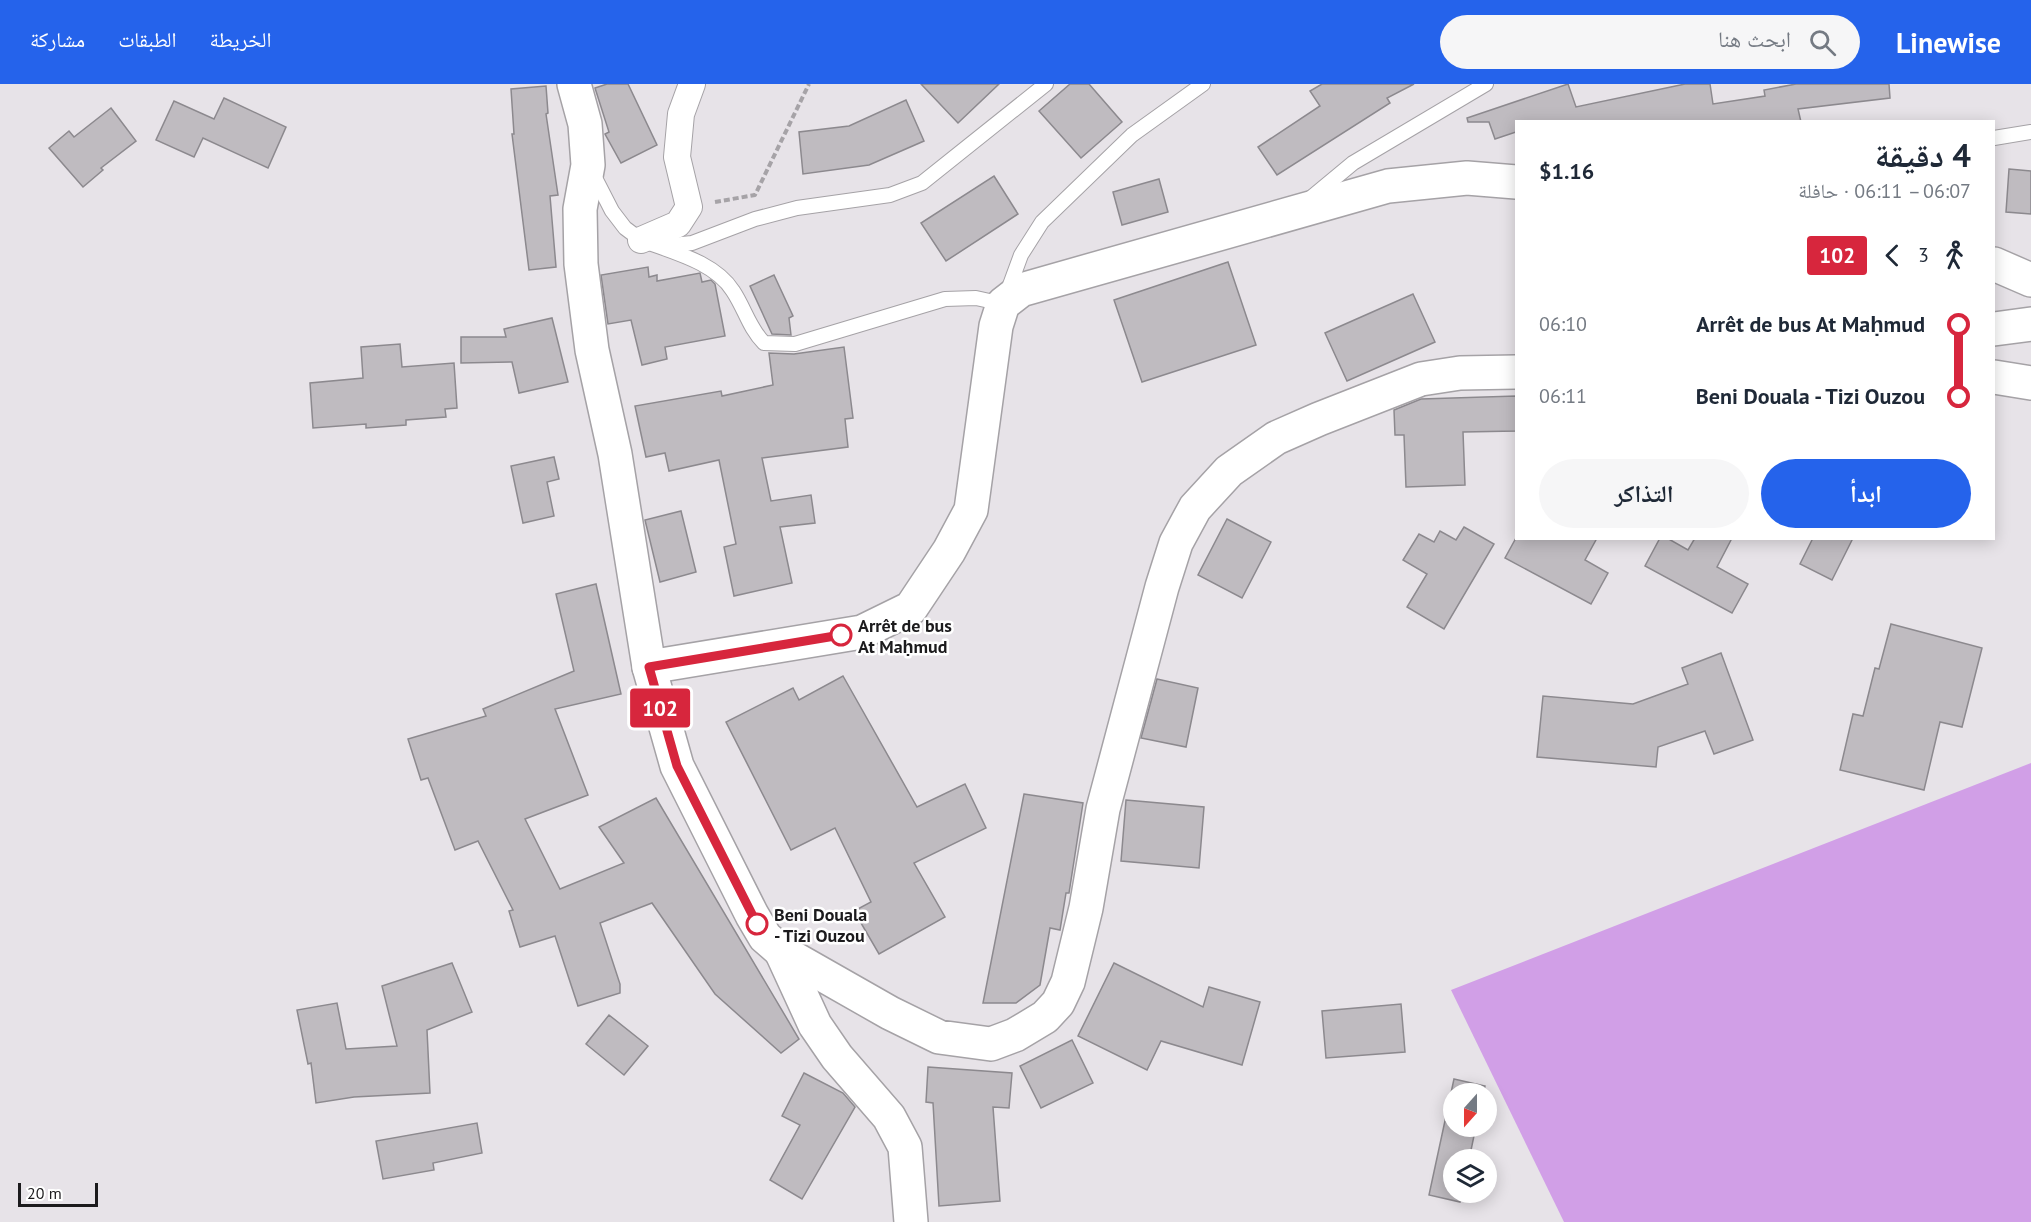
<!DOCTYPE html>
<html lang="ar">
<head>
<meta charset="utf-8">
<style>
	:root { --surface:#fff; --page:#f6f6f7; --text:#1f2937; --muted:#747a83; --accent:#2563eb }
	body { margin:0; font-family:"PT Sans","Noto Naskh Arabic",sans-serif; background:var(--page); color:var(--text); direction:rtl; height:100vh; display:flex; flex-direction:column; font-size:22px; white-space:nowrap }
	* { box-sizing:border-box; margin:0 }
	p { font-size:20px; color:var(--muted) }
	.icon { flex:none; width:33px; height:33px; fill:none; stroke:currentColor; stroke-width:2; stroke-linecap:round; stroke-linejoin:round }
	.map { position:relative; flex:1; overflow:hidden; direction:ltr }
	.drawer { position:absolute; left:1515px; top:36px; width:480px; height:420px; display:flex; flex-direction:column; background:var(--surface); border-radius:0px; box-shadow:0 3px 15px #0003; direction:rtl }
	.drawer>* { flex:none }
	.badge { padding:0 12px; border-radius:4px; font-size:21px; line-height:39px }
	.needle { width:39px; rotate:201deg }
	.fabs { position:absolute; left:1443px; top:999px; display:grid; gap:12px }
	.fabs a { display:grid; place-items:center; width:54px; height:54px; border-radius:50%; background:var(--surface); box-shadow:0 3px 15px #0003; font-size:30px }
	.scale { position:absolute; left:18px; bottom:15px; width:80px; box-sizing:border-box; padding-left:6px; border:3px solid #1c1b1d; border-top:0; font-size:16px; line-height:21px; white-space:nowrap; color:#1c1b1d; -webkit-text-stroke:4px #fff; paint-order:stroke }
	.map>.badge { position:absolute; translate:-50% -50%; box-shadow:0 0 0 3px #fff }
	.legs { display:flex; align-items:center; gap:9px; height:66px; padding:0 24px; font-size:20px }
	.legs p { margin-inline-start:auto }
	.headline { display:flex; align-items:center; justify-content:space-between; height:102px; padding:0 24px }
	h1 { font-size:33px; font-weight:800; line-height:45px }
	.cta { display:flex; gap:12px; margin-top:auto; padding:12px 24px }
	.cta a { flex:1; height:69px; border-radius:36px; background:var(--accent); color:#fff; font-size:24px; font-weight:800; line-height:69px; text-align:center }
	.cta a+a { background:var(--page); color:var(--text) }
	ul { padding:0 24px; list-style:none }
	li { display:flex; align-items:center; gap:21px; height:72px; font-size:22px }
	li i { display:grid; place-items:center; width:9px; height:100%; margin:0 8px; background:currentColor }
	li i::after { content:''; width:15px; height:15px; margin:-8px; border:4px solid; border-radius:50%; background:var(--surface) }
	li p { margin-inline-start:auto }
	li:first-child i { background:linear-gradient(#0000 50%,currentColor 0) }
	li:last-child i { background:linear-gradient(currentColor 50%,#0000 0) }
	header { display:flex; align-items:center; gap:36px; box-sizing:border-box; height:84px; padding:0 30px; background:var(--accent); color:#fff }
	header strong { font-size:28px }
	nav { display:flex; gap:33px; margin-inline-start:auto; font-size:21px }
	.search { width:420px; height:54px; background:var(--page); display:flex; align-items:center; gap:15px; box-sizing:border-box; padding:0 21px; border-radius:33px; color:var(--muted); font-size:22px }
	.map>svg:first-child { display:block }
	.forest { fill:#d19fe7 }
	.building { fill:#bfbbc0; stroke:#8c898e; stroke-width:1.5 }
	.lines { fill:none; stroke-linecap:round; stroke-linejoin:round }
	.lane-casing { stroke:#a5a2a6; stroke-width:16 }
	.street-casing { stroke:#a5a2a6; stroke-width:28 }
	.secondary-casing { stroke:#a5a2a6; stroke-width:36 }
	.path { stroke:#a6a3a7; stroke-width:4; stroke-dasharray:6 3; stroke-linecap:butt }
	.lane { stroke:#fff; stroke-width:14 }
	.street { stroke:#fff; stroke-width:26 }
	.secondary { stroke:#fff; stroke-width:33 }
	.line-1-casing { stroke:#fff; stroke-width:14 }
	.line-1 { stroke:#d7263d; stroke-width:9 }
	.stop-1-dot { fill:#fff; stroke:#d7263d; stroke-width:3 }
	.labels { text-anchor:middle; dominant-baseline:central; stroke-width:5; stroke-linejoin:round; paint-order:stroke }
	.stop-label { font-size:18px; font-weight:bold; fill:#1c1b1d; stroke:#fff; text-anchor:start }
</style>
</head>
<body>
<header>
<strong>Linewise</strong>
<div class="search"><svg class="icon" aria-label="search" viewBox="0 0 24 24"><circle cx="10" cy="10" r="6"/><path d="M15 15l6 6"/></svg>ابحث هنا</div>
<nav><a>الخريطة</a><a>الطبقات</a><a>مشاركة</a></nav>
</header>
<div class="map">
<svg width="2031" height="1138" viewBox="0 0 2031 1138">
	<rect width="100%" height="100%" fill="#e7e3e8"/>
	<!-- forest -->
	<polygon class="forest" points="2031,679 2031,1138 1564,1138 1451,906"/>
	<!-- building -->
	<g class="building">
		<polygon points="607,0 628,0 657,61 621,79 605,50 609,48 595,4"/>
		<polygon points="921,0 999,0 958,39"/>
		<polygon points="1070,0 1089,0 1122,38 1081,74 1039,27"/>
		<polygon points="1322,0 1414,0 1387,14 1390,19 1277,91 1258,63 1320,22 1310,7"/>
		<polygon points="1568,0 1576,23 1685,0 1710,0 1713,20 1765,12 1764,6 1796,0 1889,0 1890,14 1798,25 1801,38 1516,38 1516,48 1495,55 1489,38 1468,38 1467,34"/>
		<polygon points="546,2 548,29 546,30 558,111 550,112 556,183 529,186 512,50 514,50 511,5"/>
		<polygon points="224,14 286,43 268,84 203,54 194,73 156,56 174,17 214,35"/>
		<polygon points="906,16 924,57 869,81 803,90 799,48 849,42"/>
		<polygon points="111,24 136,57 101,84 103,86 83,103 49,64 69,47 74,53"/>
		<polygon points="2009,85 2031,87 2031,130 2006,128"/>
		<polygon points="994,92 1018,130 946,177 921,139"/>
		<polygon points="1159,95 1168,128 1122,141 1113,108"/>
		<polygon points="1228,178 1256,261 1142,298 1114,216"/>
		<polygon points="648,183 649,193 657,191 657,197 700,189 702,198 711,196 715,200 725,252 665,263 667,275 642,281 631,236 608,240 601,191"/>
		<polygon points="774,191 793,232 789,234 791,251 772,250 750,202"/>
		<polygon points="1413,210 1435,258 1347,297 1325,249"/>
		<polygon points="552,234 568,298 519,309 512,278 461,279 461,253 506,253 504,245"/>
		<polygon points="400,260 402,283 454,279 457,324 445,325 446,333 406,336 406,341 366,344 366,340 313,344 310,299 363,294 361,263"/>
		<polygon points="844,263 853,334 845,335 848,363 762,374 771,417 811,411 815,439 780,443 792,499 734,512 724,463 736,460 719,376 669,387 665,369 646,373 635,322 721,307 722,312 773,301 769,269 794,270"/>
		<polygon points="1516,312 1516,347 1463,348 1465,401 1406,403 1404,351 1395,351 1394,326 1421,315"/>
		<polygon points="554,373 559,395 547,398 554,432 523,439 511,382"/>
		<polygon points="681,427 696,488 660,498 645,436"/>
		<polygon points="1227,435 1271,458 1242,514 1198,491"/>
		<polygon points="1464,443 1494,460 1444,545 1407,523 1427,490 1403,476 1419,450 1434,458 1440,447 1456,456"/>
		<polygon points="1516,454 1597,454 1585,476 1608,489 1591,520 1505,474"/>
		<polygon points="1660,454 1667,454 1688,466 1695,454 1732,454 1717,483 1748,500 1732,529 1645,482"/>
		<polygon points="1813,454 1853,454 1832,496 1800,480"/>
		<polygon points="596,500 621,610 555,625 588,711 525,735 560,805 624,779 599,743 656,714 799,955 781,969 715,910 652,819 600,839 620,900 620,909 578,922 555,852 520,863 509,827 513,826 478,757 455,766 428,694 421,696 408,655 486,632 483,625 574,587 556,510"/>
		<polygon points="1891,540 1982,564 1962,643 1940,638 1924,706 1840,686 1853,630 1863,632 1875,584 1879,585"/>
		<polygon points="1721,569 1753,656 1714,670 1705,647 1658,663 1656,683 1537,673 1543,612 1633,620 1688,600 1682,584"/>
		<polygon points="843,592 917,723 965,700 986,744 914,779 945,833 879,870 854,827 871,818 835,744 791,766 726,638 793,604 799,616"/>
		<polygon points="1157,595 1198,604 1186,663 1141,654"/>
		<polygon points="1024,710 1083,719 1069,809 1066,809 1060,846 1050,844 1040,901 1016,919 983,919"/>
		<polygon points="1126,716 1204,723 1199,784 1121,777"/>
		<polygon points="452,879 472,928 427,946 430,1009 354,1013 316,1019 311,979 308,980 297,926 337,919 346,965 397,962 382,902"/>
		<polygon points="1114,879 1203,923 1209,903 1260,918 1242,981 1161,957 1147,986 1078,952"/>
		<polygon points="1401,920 1405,968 1326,974 1322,927"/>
		<polygon points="609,931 648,962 624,991 586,960"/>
		<polygon points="1072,956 1093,999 1041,1024 1020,982"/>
		<polygon points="928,983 1012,989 1009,1024 993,1023 1000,1117 939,1122 933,1019 926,1018"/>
		<polygon points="804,989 843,1009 855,1023 802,1115 770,1096 800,1041 782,1032"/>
		<polygon points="1454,995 1485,1002 1483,1010 1454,1010 1454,1042 1476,1042 1469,1076 1454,1076 1454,1108 1462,1108 1460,1118 1429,1111"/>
		<polygon points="477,1039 482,1069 433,1079 434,1086 383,1095 376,1057"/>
	</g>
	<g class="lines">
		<defs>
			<g id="lane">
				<polyline points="1994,54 2031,48"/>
				<polyline points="593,90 612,127 625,144 641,156 673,161 692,159 755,135 797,124 890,111 922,99 1046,0"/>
				<polyline points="1312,113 1353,79 1486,0"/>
				<path d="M641,156C672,168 715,178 733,207C745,225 749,244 764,259L795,260L945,215L976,214L1003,220L1021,171L1042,138L1132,51L1203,0"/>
			</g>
			<polyline id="street" points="641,156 678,140 689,123 677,73 681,30 692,0"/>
			<g id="secondary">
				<polyline points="574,0 585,40 588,81 580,125 581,180 592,266 615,370 649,583 677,682 752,831 765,853 781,867 890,929 939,953 991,960 1015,951 1045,933 1058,919 1068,898 1086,824 1103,725 1162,503 1176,459 1195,424 1229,387 1276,354 1319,335 1421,295 1460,289 1516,288"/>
				<polyline points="1994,180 2031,196"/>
				<polyline points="1994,245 2031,240"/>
				<polyline points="1994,293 2031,299"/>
				<polyline points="649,583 862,548 911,524 949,467 971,426 996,242 1003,220 1021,206 1388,102 1467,94 1516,98"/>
				<polyline points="781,867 815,941 837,973 889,1033 905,1063 911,1138"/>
			</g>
		</defs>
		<!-- lane casing -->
		<use href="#lane" class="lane-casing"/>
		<!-- street casing -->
		<use href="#street" class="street-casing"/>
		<!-- secondary casing -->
		<use href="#secondary" class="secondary-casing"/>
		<!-- path -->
		<polyline class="path" points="715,118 755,111 809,0"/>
		<!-- lane -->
		<use href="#lane" class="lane"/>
		<!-- street -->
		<use href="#street" class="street"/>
		<!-- secondary -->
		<use href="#secondary" class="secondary"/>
	</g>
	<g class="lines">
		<defs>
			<polyline id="line-1" points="757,840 677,682 649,583 841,551"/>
		</defs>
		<!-- line-1 casing -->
		<use href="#line-1" class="line-1-casing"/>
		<!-- line-1 -->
		<use href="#line-1" class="line-1"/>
	</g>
	<!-- markers -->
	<g class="stop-1-dot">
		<circle cx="841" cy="551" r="10"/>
		<circle cx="757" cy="840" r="10"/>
	</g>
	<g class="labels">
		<!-- stop labels -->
		<g class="stop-label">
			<text x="858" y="541">Arrêt de bus<tspan x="858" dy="21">At Maḥmud</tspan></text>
			<text x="774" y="830">Beni Douala<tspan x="774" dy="21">- Tizi Ouzou</tspan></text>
		</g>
	</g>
</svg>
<div class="fabs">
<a><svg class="needle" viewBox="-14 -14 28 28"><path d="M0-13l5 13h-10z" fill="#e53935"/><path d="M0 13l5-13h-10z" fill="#747a83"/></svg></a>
<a><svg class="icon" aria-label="layers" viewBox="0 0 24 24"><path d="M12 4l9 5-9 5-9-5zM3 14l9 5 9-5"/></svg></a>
</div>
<div class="scale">20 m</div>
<b class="badge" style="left:660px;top:624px;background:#d7263d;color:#fff">102</b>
<section class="drawer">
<div class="headline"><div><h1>4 دقيقة</h1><p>06:07 – 06:11 · حافلة</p></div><b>$1.16</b></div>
<div class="legs"><svg class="icon" aria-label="walk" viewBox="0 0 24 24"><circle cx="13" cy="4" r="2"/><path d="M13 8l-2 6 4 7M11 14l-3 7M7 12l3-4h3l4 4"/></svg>3<svg class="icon" aria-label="back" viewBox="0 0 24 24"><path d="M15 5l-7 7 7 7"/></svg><b class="badge" style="background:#d7263d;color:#fff">102</b></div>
<ul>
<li><i style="color:#d7263d"></i><b>Arrêt de bus At Maḥmud</b><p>06:10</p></li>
<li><i style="color:#d7263d"></i><b>Beni Douala - Tizi Ouzou</b><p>06:11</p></li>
</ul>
<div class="cta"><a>ابدأ</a><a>التذاكر</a></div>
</section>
</div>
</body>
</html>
